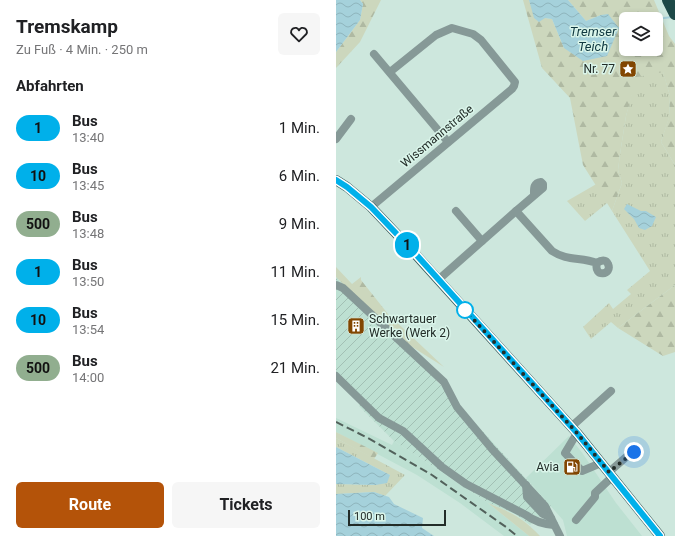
<!DOCTYPE html>
<html lang="de">
<head>
<meta charset="utf-8">
<style>
	:root { --surface:#fff; --page:#f6f6f6; --text:#202124; --muted:#757577; --accent:#b45309 }
	body { margin:0; font-family:Roboto,sans-serif; background:var(--page); color:var(--text); height:100vh; display:flex; flex-direction:column; font-size:15px; white-space:nowrap }
	* { box-sizing:border-box; margin:0 }
	p { font-size:13px; color:var(--muted) }
	.icon { flex:none; width:22px; height:22px; fill:none; stroke:currentColor; stroke-width:2; stroke-linecap:round; stroke-linejoin:round }
	.map { position:relative; flex:1; overflow:hidden }
	.details { display:flex; flex-direction:column; background:var(--surface); width:336px }
	.details>* { flex:none }
	.badge { padding:0 8px; border-radius:13px; font-size:14px; line-height:26px }
	.tools { position:absolute; left:283px; top:12px; display:grid; gap:8px }
	.tools a { display:grid; place-items:center; width:44px; height:44px; border-radius:6px; background:var(--surface); box-shadow:0 2px 6px #0003; font-size:20px }
	.scale { position:absolute; left:12px; bottom:10px; width:98px; box-sizing:border-box; padding-left:4px; border:2px solid #222c28; border-top:0; font-size:11px; line-height:14px; white-space:nowrap; color:#222c28; -webkit-text-stroke:3px #daf5ea; paint-order:stroke }
	.you { position:absolute; width:20px; height:20px; margin:-10px; border:3px solid #fff; border-radius:50%; background:#1a73e8; box-shadow:0 0 0 6px #1a73e833 }
	.map>.badge { position:absolute; translate:-50% -50%; box-shadow:0 0 0 2px #fff }
	h2 { padding:0 16px; font-size:15px; line-height:36px }
	.round { display:grid; place-items:center; flex:none; width:42px; height:42px; border-radius:6px; background:var(--page) }
	.overview { display:flex; align-items:center; justify-content:space-between; height:68px; padding:0 16px }
	h1 { font-size:19px; font-weight:700; line-height:30px }
	.button { display:flex; gap:8px; margin-top:auto; padding:8px 16px }
	.button a { flex:1; height:46px; border-radius:6px; background:var(--accent); color:#fff; font-size:16px; font-weight:700; line-height:46px; text-align:center }
	.button a+a { background:var(--page); color:var(--text) }
	ul { padding:0; list-style:none }
	li { display:flex; align-items:center; gap:12px; height:48px; padding:0 16px }
	li div { flex:1 }
	li b { display:block; font-size:15px }
	li em { font-style:normal }
	li .badge { min-width:44px; font-weight:700; text-align:center }
	main { display:flex; flex:1; min-height:0 }
	.map>svg:first-child { display:block }
	.built { fill:#bde0d2 }
	.industrial { fill:url(#industrial-furrows) }
	.grass { fill:url(#grass-tufts) }
	.forest { fill:url(#forest-firs); fill-rule:evenodd }
	.water { fill:url(#water-waves) }
	.lines { fill:none; stroke-linecap:round; stroke-linejoin:round }
	.stream { stroke:#a5d1db; stroke-width:2 }
	.minor { stroke:#869997; stroke-width:8 }
	.major { stroke:#3a5e5c; stroke-width:10 }
	.highway { stroke:#1d4947; stroke-width:12 }
	.rail { stroke:#52615b; stroke-width:2; stroke-dasharray:8 4; stroke-linecap:butt }
	.line-casing { stroke:#fff; stroke-width:9 }
	.line { stroke:#00b0ea; stroke-width:6 }
	.walk { stroke:#222c28; stroke-width:4; stroke-dasharray:0 7.2 }
	.stop-dot { fill:#fff; stroke:#00b0ea; stroke-width:2 }
	.labels { text-anchor:middle; dominant-baseline:central; stroke-width:3; stroke-linejoin:round; paint-order:stroke }
	.poi-label { font-size:12px; fill:#222c28; stroke:#daf5ea; text-anchor:end }
	.street-label { font-size:12px; fill:#222c28; stroke:#daf5ea }
	.water-label { font-size:13px; font-style:italic; fill:#0f3840; stroke:#daf5ea }
</style>
</head>
<body>
<main>
<section class="details">
<div class="overview"><div><h1>Tremskamp</h1><p>Zu Fuß · 4 Min. · 250 m</p></div><a class="round"><svg class="icon" aria-label="heart" viewBox="0 0 24 24"><path d="M12 20l-8-8c-3-5 5-10 8-4 3-6 11-1 8 4z"/></svg></a></div>
<h2>Abfahrten</h2>
<ul>
<li><span class="badge" style="background:#00b0ea;color:#111">1</span><div><b>Bus</b><p>13:40</p></div><em>1 Min.</em></li>
<li><span class="badge" style="background:#00b0ea;color:#111">10</span><div><b>Bus</b><p>13:45</p></div><em>6 Min.</em></li>
<li><span class="badge" style="background:#91ae8f;color:#111">500</span><div><b>Bus</b><p>13:48</p></div><em>9 Min.</em></li>
<li><span class="badge" style="background:#00b0ea;color:#111">1</span><div><b>Bus</b><p>13:50</p></div><em>11 Min.</em></li>
<li><span class="badge" style="background:#00b0ea;color:#111">10</span><div><b>Bus</b><p>13:54</p></div><em>15 Min.</em></li>
<li><span class="badge" style="background:#91ae8f;color:#111">500</span><div><b>Bus</b><p>14:00</p></div><em>21 Min.</em></li>
</ul>
<div class="button"><a>Route</a><a>Tickets</a></div>
</section>
<div class="map">
<svg width="339" height="536" viewBox="0 0 339 536">
	<defs>
		<pattern id="industrial-furrows" width="10" height="10" patternUnits="userSpaceOnUse"><rect width="10" height="10" fill="#bde0d2"/><path d="M-1 1l2-2M0 10L10 0M9 11l2-2" fill="none" stroke="#a2c0b4"/></pattern>
		<pattern id="grass-tufts" width="24" height="20" patternUnits="userSpaceOnUse"><rect width="24" height="20" fill="#ccd7bd"/><path d="M3 7l-1-3M5 7V3M7 7l1-3M15 17l-1-3M17 17v-4M19 17l1-3" fill="none" stroke="#afb9a2"/></pattern>
		<pattern id="forest-firs" width="22" height="20" patternUnits="userSpaceOnUse"><rect width="22" height="20" fill="#ccd7bd"/><path d="M5 1l3.5 6h-7zM16 11l3.5 6h-7z" fill="#afb9a2"/></pattern>
		<pattern id="water-waves" width="16" height="10" patternUnits="userSpaceOnUse"><rect width="16" height="10" fill="#a5d1db"/><path d="M0 5q4-4 8 0t8 0" fill="none" stroke="#8eb4bc"/></pattern>
	</defs>
	<rect width="100%" height="100%" fill="#cde7dd"/>
	<!-- built -->
	<g class="built">
		<polygon points="0,418 56,445 58,441 152,503 193,536 168,536 124,503 81,475 0,432"/>
		<polygon points="233,436 247,454 280,503 306,536 231,536 227,520 190,478"/>
	</g>
	<!-- industrial -->
	<polygon class="industrial" points="0,277 87,366 215,506 194,525 179,514 152,503 58,441 24,407 20,395 0,375"/>
	<!-- grass -->
	<g class="grass">
		<polygon points="327,71 334,96 333,118 325,142 339,165 339,285 282,328 275,322 255,339 247,327 273,303 277,309 295,294 291,290 314,271 276,211 286,183 282,170 284,154 290,116 300,77"/>
		<polygon points="276,175 281,195 249,221 231,201"/>
		<polygon points="0,438 69,475 49,496 38,492 0,494 0,484 40,485 54,475 0,447"/>
		<path d="M152,503C176,513 186,517 204,536H193Z"/>
	</g>
	<!-- forest -->
	<g class="forest">
		<polygon points="24,0 45,0 24,42 0,68 0,52 24,20 27,4"/>
		<path d="M187,0H193L196,7L209,18L216,19L228,48L265,15L250,21L232,0H318L333,36L339,44V165L325,142L333,117L334,96L327,72L301,77L290,116L284,154L282,170L286,183L276,211L247,165L234,98L206,68ZM290,19H320V49H290Z"/>
		<polygon points="0,267 16,284 25,277 25,280 52,314 108,367 62,338 0,277"/>
		<polygon points="339,285 339,352 327,356 282,328"/>
		<polygon points="0,432 42,453 38,459 0,438"/>
	</g>
	<!-- water -->
	<g class="water">
		<polygon points="0,0 24,0 27,4 24,20 0,52"/>
		<polygon points="193,0 232,0 250,21 265,15 272,14 283,28 271,56 247,61 228,48 216,19 209,18 203,22 198,18"/>
		<polygon points="291,204 305,211 310,211 320,217 316,226 309,230 303,228 298,219 288,209"/>
		<polygon points="0,447 54,475 51,483 40,485 0,484"/>
		<polygon points="38,492 53,497 58,504 87,518 86,528 98,536 0,536 0,494"/>
	</g>
	<g class="lines">
		<!-- stream -->
		<g class="stream">
			<polyline points="320,19 336,17"/>
			<polyline points="283,28 290,27"/>
		</g>
		<!-- minor -->
		<g class="minor">
			<polyline points="38,54 112,142"/>
			<polyline points="0,139 15,119"/>
			<polyline points="35,207 176,89 178,86 179,82 145,40 137,34 116,28 100,35 54,72"/>
			<polyline points="120,211 146,241"/>
			<path d="M180,211L207,188V184L205,182C197,183 198,189 198,195"/>
			<path d="M102,280L180,211L216,251C231,261 245,257 261,263C265,260 270,259 272,264C277,275 257,278 261,263"/>
			<polyline points="0,285 7,288 108,382 121,407 156,449 209,506 224,536"/>
			<path d="M0,376L43,418L67,431L106,467L130,484L190,515C199,522 207,524 218,525"/>
			<polyline points="235,427 275,391"/>
			<polyline points="241,433 229,453 246,471 265,463"/>
			<polyline points="273,472 296,452 300,451 303,455"/>
			<polyline points="190,485 191,497 207,514 215,518"/>
			<polyline points="240,520 259,497 259,493 276,477"/>
		</g>
		<!-- major -->
		<polyline class="major" points="0,180 11,187 35,207 70,244 241,433 324,536"/>
		<!-- highway -->
		<polyline class="highway" points="332,0 339,14"/>
		<!-- rail -->
		<polyline class="rail" points="0,422 32,438 96,475 170,527 181,536"/>
	</g>
	<g class="lines">
		<defs>
			<polyline id="line" points="0,180 11,187 35,207 76,250 241,433 324,536"/>
		</defs>
		<!-- line casing -->
		<use href="#line" class="line-casing"/>
		<!-- line -->
		<use href="#line" class="line"/>
		<!-- walk -->
		<polyline class="walk" points="129,310 241,433 273,472 298,452"/>
	</g>
	<!-- icons -->
	<defs>
		<symbol id="sight-square" viewBox="-11 -11 22 22"><rect x="-9" y="-9" width="18" height="18" rx="4" fill="#824601" stroke="#daf5ea"/><path d="M0-6L1.8-2.2L6-1.7L2.9 1.2L3.7 5.4L0 3.3L-3.7 5.4L-2.9 1.2L-6-1.7L-1.8-2.2Z" fill="#fff"/></symbol>
		<symbol id="building-square" viewBox="-11 -11 22 22"><rect x="-9" y="-9" width="18" height="18" rx="4" fill="#824601" stroke="#daf5ea"/><path d="M-4-6H4V6H1V3H-1V6H-4ZM-2.5-4.3h1.7v1.8h-1.7ZM.8-4.3h1.7v1.8H.8ZM-2.5-1h1.7V.8h-1.7ZM.8-1h1.7V.8H.8Z" fill="#fff"/></symbol>
		<symbol id="fuel-square" viewBox="-11 -11 22 22"><rect x="-9" y="-9" width="18" height="18" rx="4" fill="#824601" stroke="#daf5ea"/><path d="M-5.5-6h7V0h2V4h1.3V-2.5L3-4.5l.8-.8L6-3V5H2.5V1h-1V6h-7ZM-4.2-4.7v3.2H.2V-4.7Z" fill="#fff"/></symbol>
	</defs>
	<g fill-rule="evenodd">
		<use href="#sight-square" x="282" y="59" width="20" height="20"/>
		<use href="#building-square" x="10" y="316" width="20" height="20"/>
		<use href="#fuel-square" x="226" y="457" width="20" height="20"/>
	</g>
	<!-- markers -->
	<circle class="stop-dot" cx="129" cy="310" r="8"/>
	<g class="labels">
		<!-- poi labels -->
		<g class="poi-label">
			<text x="279" y="69">Nr. 77</text>
			<text x="33" y="319" text-anchor="start">Schwartauer<tspan x="33" dy="14">Werke (Werk 2)</tspan></text>
			<text x="223" y="467">Avia</text>
		</g>
		<!-- street labels -->
		<g class="street-label">
			<text transform="translate(101 136) rotate(-40)">Wissmannstraße</text>
		</g>
		<!-- water labels -->
		<g class="water-label">
			<text x="257" y="31">Tremser<tspan x="257" dy="15">Teich</tspan></text>
		</g>
	</g>
</svg>
<div class="tools">
<a><svg class="icon" aria-label="layers" viewBox="0 0 24 24"><path d="M12 4l9 5-9 5-9-5zM3 14l9 5 9-5"/></svg></a>
</div>
<div class="scale">100 m</div>
<div class="you" style="left:298px;top:452px"></div>
<b class="badge" style="left:71px;top:245px;background:#00b0ea;color:#111">1</b>
</div>
</main>
</body>
</html>
